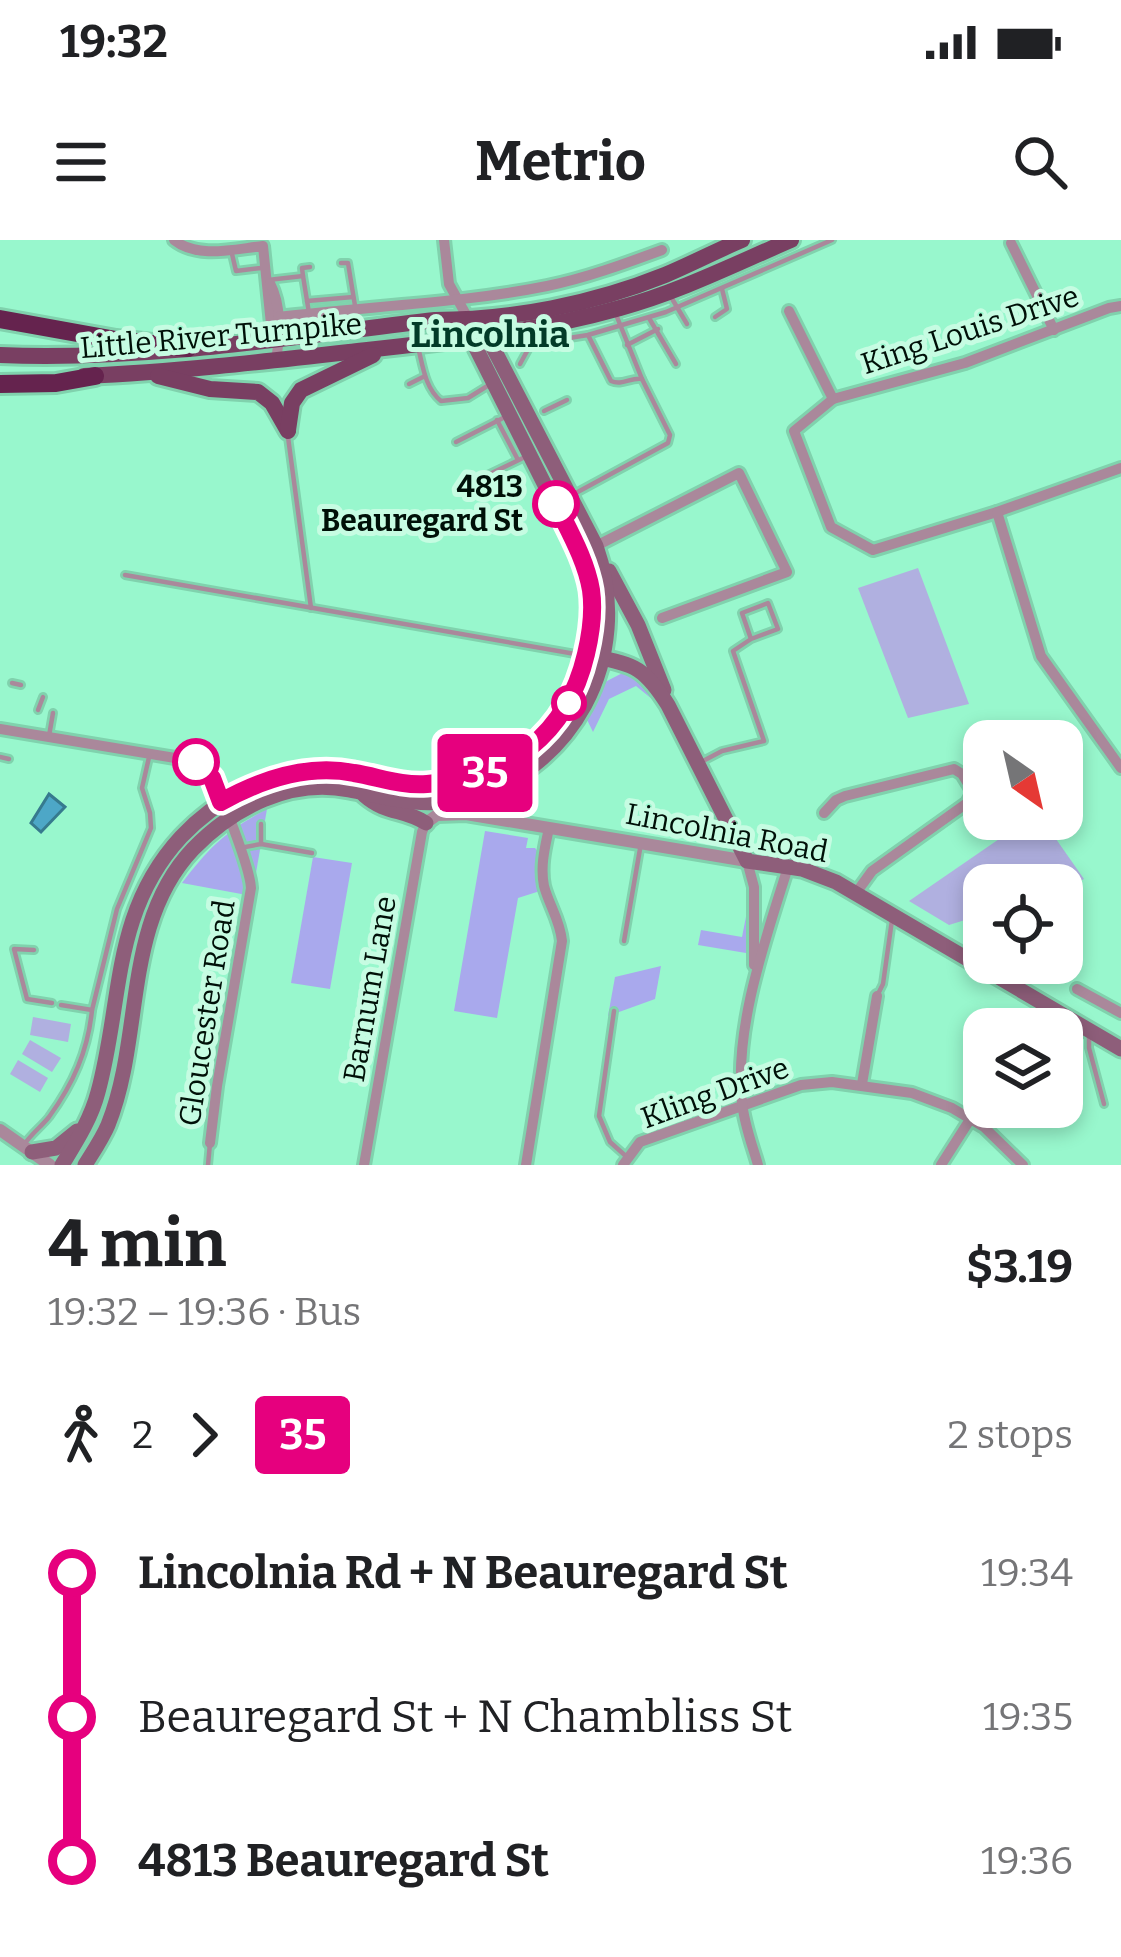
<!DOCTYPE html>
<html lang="en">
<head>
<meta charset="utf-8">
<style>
	:root { --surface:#fff; --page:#f2f2f2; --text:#202124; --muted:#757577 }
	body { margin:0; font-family:Bitter,serif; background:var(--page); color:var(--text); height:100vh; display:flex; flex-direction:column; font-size:45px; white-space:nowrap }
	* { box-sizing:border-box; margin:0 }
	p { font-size:39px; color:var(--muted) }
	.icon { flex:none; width:66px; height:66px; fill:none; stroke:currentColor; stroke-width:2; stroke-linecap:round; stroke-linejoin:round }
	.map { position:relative; height:925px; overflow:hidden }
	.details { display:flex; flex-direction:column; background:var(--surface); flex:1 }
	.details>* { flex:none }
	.badge { padding:0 24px; border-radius:9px; font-size:42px; line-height:78px }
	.needle { width:78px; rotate:146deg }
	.tools { position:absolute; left:963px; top:480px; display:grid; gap:24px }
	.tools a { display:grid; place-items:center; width:120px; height:120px; border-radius:24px; background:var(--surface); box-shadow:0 6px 18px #0003; font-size:60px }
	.map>.badge { position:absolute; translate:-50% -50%; box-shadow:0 0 0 6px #fff }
	.legs { display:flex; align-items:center; gap:18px; height:132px; padding:0 48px; font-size:39px }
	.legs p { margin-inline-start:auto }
	.overview { display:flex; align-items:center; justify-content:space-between; height:204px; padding:0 48px }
	h1 { font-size:66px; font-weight:700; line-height:90px }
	ul { padding:0 48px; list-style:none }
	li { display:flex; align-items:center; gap:42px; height:144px; font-size:45px }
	li i { display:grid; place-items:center; width:18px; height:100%; margin:0 15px; background:currentColor }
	li i::after { content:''; width:30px; height:30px; margin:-15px; border:9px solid; border-radius:50%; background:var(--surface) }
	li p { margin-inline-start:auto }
	li:first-child i { background:linear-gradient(#0000 50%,currentColor 0) }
	li:last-child i { background:linear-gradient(currentColor 50%,#0000 0) }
	.status { display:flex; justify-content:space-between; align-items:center; height:84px; padding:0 60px; background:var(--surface); direction:ltr }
	.status svg { height:33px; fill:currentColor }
	header { display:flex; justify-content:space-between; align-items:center; height:156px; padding:0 48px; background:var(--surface); font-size:54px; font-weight:700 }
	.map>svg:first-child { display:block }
	.green { fill:#b0b0e0 }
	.forest { fill:#a9a9ed }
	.water { fill:#4da7c7; stroke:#367a8e; stroke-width:3 }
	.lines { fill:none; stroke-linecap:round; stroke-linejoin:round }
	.service-casing { stroke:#80d2ad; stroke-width:10 }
	.minor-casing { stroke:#80d2ad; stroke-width:16 }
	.tertiary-casing { stroke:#80d2ad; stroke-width:18 }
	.secondary-casing { stroke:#80d2ad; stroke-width:21 }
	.primary-casing { stroke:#80d2ad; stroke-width:22 }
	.motorway-casing { stroke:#80d2ad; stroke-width:24 }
	.service { stroke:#aa889b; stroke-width:4.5 }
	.minor { stroke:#aa889b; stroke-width:10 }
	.tertiary { stroke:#aa889b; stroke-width:12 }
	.secondary { stroke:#8e5e7a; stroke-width:15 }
	.primary { stroke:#793f62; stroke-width:16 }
	.motorway { stroke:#65234e; stroke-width:18 }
	.line-1-casing { stroke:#fff; stroke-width:27 }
	.line-1 { stroke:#e6007e; stroke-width:18 }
	.stop-1-dot { fill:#fff; stroke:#e6007e; stroke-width:6 }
	.labels { text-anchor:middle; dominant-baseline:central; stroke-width:10; stroke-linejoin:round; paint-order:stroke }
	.street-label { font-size:30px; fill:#001008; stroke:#c6fce2 }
	.stop-label { font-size:30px; font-weight:bold; fill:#001008; stroke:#c6fce2; text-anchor:end }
	.quarter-label { font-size:36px; font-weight:bold; fill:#023b28; stroke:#c6fce2 }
</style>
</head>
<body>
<div class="status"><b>19:32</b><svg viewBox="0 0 49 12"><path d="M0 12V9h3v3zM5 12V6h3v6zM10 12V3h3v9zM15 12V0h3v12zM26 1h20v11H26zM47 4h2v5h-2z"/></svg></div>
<header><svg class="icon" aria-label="menu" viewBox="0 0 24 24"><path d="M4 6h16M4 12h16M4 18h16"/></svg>Metrio<svg class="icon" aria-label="search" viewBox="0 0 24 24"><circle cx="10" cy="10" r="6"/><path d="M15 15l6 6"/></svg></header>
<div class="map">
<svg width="1121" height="925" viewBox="0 0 1121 925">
	<rect width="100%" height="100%" fill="#98f7cd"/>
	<!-- green -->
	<g class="green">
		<polygon points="918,328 969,464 908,478 858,348"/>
		<polygon points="1028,579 1042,579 1084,639 1062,650 1062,645 984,645 984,674 949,685 909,661"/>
		<polygon points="33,777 71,784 68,802 30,795"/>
		<polygon points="30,800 61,818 52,832 22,814"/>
		<polygon points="18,820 48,838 40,852 10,834"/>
	</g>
	<!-- forest -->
	<g class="forest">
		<polygon points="636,426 652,459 636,446 609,459 593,492 576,457"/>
		<path d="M267,569L252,656L182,643C208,608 228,589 267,569Z"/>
		<polygon points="485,591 528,598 526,608 535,608 539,613 537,634 540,651 518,658 497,778 454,771"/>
		<polygon points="313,617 352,623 330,749 291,743"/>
		<polygon points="750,656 758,657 746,713 698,705 701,690 742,697"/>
		<polygon points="661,726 655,759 608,776 615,737"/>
	</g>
	<!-- water -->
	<polygon class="water" points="49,554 65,567 41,592 31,583"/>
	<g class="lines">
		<defs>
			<g id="service">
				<polyline points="232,14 236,31 261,28"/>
				<polyline points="341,23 348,23 358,84"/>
				<polyline points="303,36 302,28 310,27"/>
				<polyline points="268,40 303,36 309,73"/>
				<polyline points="671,57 687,84"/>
				<polyline points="307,61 353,57"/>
				<polyline points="715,77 727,69 722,49"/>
				<polyline points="649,78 676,124"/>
				<path d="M588,95L611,141C622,146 631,137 642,139L615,72"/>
				<polyline points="526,96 531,104 588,95 666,72 832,0"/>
				<polyline points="627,105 658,89"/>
				<path d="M419,111C423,128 426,149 441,161L468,158L489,145"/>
				<polyline points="520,124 531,104"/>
				<polyline points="409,144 425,136"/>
				<polyline points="544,171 567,160"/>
				<polyline points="497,180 517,218"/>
				<polyline points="288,197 311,368"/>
				<polyline points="456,202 505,177"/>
				<polyline points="475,241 525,217"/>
				<polyline points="574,254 668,203 670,195 642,139"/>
				<polyline points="125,335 581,415"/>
				<polyline points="12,443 21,445"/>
				<polyline points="38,470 43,457"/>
				<polyline points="49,496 53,473"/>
				<polyline points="0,517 9,519"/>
				<polyline points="703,521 722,511 764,501 733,411 751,399 778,389 768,363 742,373 751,399"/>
				<polyline points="261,604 312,613"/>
				<polyline points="240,608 261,604 261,584"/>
				<polyline points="624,701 640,609"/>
				<polyline points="34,710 14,709 27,759 52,763"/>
				<polyline points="877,756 883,744 892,680"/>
				<polyline points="61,765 92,770 117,669 151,588 150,573 142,548 150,513"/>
				<polyline points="614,771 599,876 610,902 628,918"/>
				<polyline points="1089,796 1089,808 1104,864"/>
				<path d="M23,906C31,894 41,887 49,877C73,844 88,811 92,770"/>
				<polyline points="208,925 210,903"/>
			</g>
			<g id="minor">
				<path d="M174,0C198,19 234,9 263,6L271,84L266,100"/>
				<polyline points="444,0 449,44 469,80"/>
				<polyline points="1011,3 1054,90"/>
				<path d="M270,43C282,66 280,95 276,121"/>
				<polyline points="1121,66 1109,68 965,123 833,159 794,191 831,287 873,310 997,272 1121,228"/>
				<polyline points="789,71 833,159"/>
				<path d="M278,77C367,66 458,64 547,46C586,38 624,24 662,10"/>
				<polyline points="997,272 1041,416 1121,528"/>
				<polyline points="596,306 739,233 787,332 662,378"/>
				<path d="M0,489L193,521C201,525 203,525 209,533C220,549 250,628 251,648L217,846L210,903"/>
				<polyline points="824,573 836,560 845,556 954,529 962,534 973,552 967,563 872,631 856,653"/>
				<polyline points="747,621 754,647 754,725"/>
				<polyline points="1077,749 1121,773"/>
				<polyline points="862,844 877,756"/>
				<polyline points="364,925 422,592 426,583"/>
				<path d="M526,925L562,701C560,680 549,665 544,646C540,626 545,607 549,588"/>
				<polyline points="623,925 640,902 801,845 832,842 912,853 952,868 984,887 1023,925"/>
				<path d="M758,925C752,904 744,884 742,862C734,787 766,698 788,627"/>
				<polyline points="941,925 971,878"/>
			</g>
			<g id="tertiary">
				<polyline points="426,583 437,575 466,574 747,621"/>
				<polyline points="0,890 50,925"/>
			</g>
			<g id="secondary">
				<polyline points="609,331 638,385 664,450"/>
				<path d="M594,417C635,423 646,430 668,465L747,621L802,629L836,642L1121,809"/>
				<path d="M364,555C387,575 402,568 426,583"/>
				<polyline points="32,912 56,908 77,891"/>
				<path d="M62,925C76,902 91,879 98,852C123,761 111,673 181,597C217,559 264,534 316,530C348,528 375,541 406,544C482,551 561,506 582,430C594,386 595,349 576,307L472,100L470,89"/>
				<path d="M85,925C93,912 102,899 108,885C144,796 122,684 193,609C233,568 290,538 349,550C385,557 420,568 457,560C573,536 635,416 596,306L487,96L469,80"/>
			</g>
			<g id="primary">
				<path d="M0,115C145,121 291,97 435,80C512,80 593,64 665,35C691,24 716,11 742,0"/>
				<path d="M84,136C172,132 261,122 349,112C440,102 531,93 620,68C679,52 735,24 791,0"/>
				<polyline points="158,136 210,149 258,152 272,163 288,191"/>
				<polyline points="288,190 292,163 301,150 373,115"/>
			</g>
			<g id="motorway">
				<polyline points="0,79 116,100 188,108"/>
				<polyline points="0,144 56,143 95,136"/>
			</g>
		</defs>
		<!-- service casing -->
		<use href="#service" class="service-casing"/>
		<!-- minor casing -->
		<use href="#minor" class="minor-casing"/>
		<!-- tertiary casing -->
		<use href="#tertiary" class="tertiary-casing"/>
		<!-- secondary casing -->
		<use href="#secondary" class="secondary-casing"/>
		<!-- primary casing -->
		<use href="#primary" class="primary-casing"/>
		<!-- motorway casing -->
		<use href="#motorway" class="motorway-casing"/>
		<!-- service -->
		<use href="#service" class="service"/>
		<!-- minor -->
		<use href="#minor" class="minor"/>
		<!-- tertiary -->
		<use href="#tertiary" class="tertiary"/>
		<!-- secondary -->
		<use href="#secondary" class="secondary"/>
		<!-- primary -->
		<use href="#primary" class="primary"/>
		<!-- motorway -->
		<use href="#motorway" class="motorway"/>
	</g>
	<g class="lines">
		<defs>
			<path id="line-1" d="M196,522L212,538L221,562C262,539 308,524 354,533C379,537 401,546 427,544C509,538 567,495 586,414C591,393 594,371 591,350C586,320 569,291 556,264"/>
		</defs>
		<!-- line-1 casing -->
		<use href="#line-1" class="line-1-casing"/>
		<!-- line-1 -->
		<use href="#line-1" class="line-1"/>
	</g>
	<!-- markers -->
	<g class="stop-1-dot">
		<circle cx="556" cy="264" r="21"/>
		<circle cx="569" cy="463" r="15"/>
		<circle cx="196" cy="522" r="21"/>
	</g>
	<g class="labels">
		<!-- street labels -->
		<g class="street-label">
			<text transform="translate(970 90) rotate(-18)">King Louis Drive</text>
			<text transform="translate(221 96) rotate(-5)">Little River Turnpike</text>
			<text transform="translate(727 593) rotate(11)">Lincolnia Road</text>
			<text transform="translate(370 749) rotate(-80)">Barnum Lane</text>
			<text transform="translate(207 773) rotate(-81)">Gloucester Road</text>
			<text transform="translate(715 853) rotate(-20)">Kling Drive</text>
		</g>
		<!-- stop labels -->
		<g class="stop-label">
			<text x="523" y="247">4813<tspan x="523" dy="34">Beauregard St</tspan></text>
		</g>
		<!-- quarter labels -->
		<g class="quarter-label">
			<text x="490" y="95">Lincolnia</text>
		</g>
	</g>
</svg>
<div class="tools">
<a><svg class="needle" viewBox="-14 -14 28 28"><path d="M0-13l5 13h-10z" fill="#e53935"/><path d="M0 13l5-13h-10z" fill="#757577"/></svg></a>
<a><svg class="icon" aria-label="locate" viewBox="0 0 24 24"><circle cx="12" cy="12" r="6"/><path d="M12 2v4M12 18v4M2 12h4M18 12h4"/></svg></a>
<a><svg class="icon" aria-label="layers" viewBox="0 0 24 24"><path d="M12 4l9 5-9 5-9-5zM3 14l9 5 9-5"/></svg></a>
</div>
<b class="badge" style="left:485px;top:533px;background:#e6007e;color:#fff">35</b>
</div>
<section class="details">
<div class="overview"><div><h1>4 min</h1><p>19:32 – 19:36 · Bus</p></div><b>$3.19</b></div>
<div class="legs"><svg class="icon" aria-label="walk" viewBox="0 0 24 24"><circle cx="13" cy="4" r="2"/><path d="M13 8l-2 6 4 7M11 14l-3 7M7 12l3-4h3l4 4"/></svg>2<svg class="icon" aria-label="forward" viewBox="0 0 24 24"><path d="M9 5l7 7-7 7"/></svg><b class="badge" style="background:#e6007e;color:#fff">35</b><p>2 stops</p></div>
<ul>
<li><i style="color:#e6007e"></i><b>Lincolnia Rd + N Beauregard St</b><p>19:34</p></li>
<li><i style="color:#e6007e"></i><span>Beauregard St + N Chambliss St</span><p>19:35</p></li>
<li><i style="color:#e6007e"></i><b>4813 Beauregard St</b><p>19:36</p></li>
</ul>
</section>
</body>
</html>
